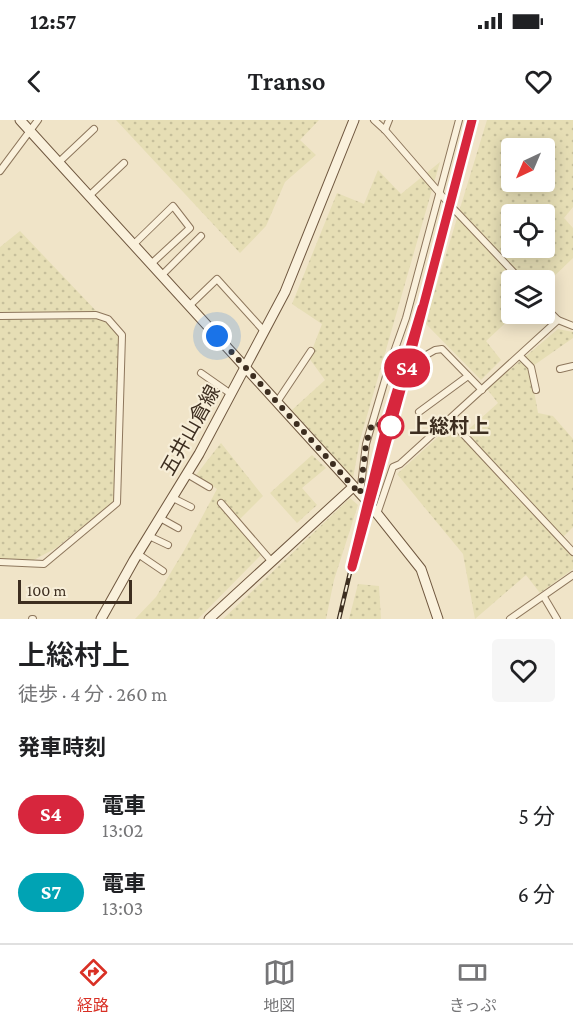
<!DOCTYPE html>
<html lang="ja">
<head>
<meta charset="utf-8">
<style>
	:root { --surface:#fff; --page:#f6f6f6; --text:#202124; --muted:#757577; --line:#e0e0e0; --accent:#d93025 }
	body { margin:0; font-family:"Crimson Pro","Noto Sans JP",serif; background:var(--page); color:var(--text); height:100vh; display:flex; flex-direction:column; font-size:22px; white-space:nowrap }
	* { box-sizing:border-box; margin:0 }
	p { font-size:20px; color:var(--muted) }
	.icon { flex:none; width:33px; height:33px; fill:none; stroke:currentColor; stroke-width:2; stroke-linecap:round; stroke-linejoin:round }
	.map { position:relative; height:499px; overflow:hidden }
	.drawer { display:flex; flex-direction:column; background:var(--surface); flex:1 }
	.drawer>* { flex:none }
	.badge { padding:0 12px; border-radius:20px; font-size:21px; line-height:39px }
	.needle { width:39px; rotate:224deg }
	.fabs { position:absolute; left:501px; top:18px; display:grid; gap:12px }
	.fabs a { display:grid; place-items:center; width:54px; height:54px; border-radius:6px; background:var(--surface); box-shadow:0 3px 15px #0003; font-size:30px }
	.scale { position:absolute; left:18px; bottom:15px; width:114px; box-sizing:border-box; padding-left:6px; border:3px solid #3d2e20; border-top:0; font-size:16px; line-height:21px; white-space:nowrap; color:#3d2e20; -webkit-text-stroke:4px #f7eed8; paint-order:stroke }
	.you { position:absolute; width:30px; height:30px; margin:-15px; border:4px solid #fff; border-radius:50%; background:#1a73e8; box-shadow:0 0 0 9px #1a73e833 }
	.map>.badge { position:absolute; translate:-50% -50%; box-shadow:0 0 0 3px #fff }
	h2 { padding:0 18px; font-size:22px; line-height:54px }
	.round { display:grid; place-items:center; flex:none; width:63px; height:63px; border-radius:6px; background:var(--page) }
	.overview { display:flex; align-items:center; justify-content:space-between; height:102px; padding:0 18px }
	h1 { font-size:28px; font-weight:600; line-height:45px }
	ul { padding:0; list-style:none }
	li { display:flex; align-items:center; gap:18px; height:78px; padding:0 18px }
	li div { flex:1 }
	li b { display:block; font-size:22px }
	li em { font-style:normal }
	li .badge { min-width:66px; font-weight:700; text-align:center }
	.status { display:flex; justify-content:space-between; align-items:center; height:42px; padding:0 30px; background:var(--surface); direction:ltr }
	.status svg { height:16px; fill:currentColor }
	header { display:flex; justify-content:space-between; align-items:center; height:78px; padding:0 18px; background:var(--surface); font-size:27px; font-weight:600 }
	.menu { display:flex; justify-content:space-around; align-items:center; height:84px; border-top:2px solid var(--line); background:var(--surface); font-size:16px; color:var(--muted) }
	.menu a { display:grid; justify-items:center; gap:3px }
	.menu .selected { color:var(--accent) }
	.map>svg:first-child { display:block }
	.farmland { fill:url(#farmland-dots); fill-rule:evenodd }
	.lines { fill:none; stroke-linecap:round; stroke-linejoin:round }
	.street-casing { stroke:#8d765c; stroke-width:8 }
	.secondary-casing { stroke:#6f573f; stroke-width:11 }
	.street { stroke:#faf1dc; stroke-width:6 }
	.secondary { stroke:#faf1dc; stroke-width:9 }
	.rail-casing { stroke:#3d2e20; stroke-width:4.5 }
	.rail { stroke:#f7eed8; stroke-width:2; stroke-dasharray:7; stroke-linecap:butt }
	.line-casing { stroke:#fff; stroke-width:14 }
	.line { stroke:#d7263d; stroke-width:9 }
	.walk { stroke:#3d2e20; stroke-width:6; stroke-dasharray:0 10.8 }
	.stop-dot { fill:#fff; stroke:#d7263d; stroke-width:3 }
	.labels { text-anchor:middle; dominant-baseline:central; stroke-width:4.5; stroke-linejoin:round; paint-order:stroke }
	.stop-label { font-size:20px; font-weight:bold; fill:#3d2e20; stroke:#f7eed8; text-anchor:start }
	.street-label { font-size:20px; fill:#3d2e20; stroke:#f7eed8 }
</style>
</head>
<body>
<div class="status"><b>12:57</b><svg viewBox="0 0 49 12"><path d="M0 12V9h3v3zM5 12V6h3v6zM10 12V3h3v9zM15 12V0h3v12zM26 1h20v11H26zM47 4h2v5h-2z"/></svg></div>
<header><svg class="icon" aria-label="back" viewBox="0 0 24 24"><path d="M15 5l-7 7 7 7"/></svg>Transo<svg class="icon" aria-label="heart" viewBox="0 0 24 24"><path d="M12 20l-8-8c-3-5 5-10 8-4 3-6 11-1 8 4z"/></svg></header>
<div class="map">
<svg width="573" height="499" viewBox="0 0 573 499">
	<defs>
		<pattern id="farmland-dots" width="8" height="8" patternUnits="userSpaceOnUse" patternTransform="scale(1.5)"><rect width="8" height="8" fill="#e6deb5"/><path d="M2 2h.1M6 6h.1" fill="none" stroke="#c6bf9b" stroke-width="1.8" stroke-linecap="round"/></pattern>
	</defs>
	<rect width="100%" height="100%" fill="#f0e4c8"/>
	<!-- farmland -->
	<g class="farmland">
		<polygon points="116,0 319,0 300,20 316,35 285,62 266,106 240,133"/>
		<path d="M487,0H573V87L564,98L573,108V138L545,165L544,160H512V194H515L486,221L501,240L481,260L425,203ZM512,28H544V62H512ZM512,94H544V128H512Z"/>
		<polygon points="440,42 360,320 353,358 292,290 325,260 309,238 322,204 292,184 337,73 364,84 378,50 401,74"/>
		<polygon points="20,111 120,216 114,381 56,428 32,441 0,443 0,127"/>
		<polygon points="558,209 573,212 573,218 530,248 538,293 553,296 573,319 573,407 562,418 573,434 573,449 540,473 526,455 475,499 463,434 397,354 450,306 461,316 498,283 487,269"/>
		<polygon points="221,323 263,376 235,404 261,435 198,499 135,499 156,477 185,429 217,369 196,355"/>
		<polygon points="312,335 326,348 302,368 317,385 297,403 270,373"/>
		<polygon points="350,378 358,385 334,460 326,499 223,499"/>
		<polygon points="358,464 379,466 381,499 349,499"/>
	</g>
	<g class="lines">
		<defs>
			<g id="street">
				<polyline points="374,0 385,10 450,85 521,160"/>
				<polyline points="385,10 389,0"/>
				<polyline points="58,43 94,9"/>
				<polyline points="0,51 38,0"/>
				<polyline points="89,76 124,43"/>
				<polyline points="133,125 173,86 190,108 151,144"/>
				<polyline points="162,155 201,116"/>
				<polyline points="189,186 217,159 264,211"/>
				<polyline points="544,186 558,200 573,206"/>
				<polyline points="0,196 96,195 108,199 122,215 117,383 44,444 0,442"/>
				<polyline points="428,234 435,230 442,229 482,270"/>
				<polyline points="520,236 531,247 536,270"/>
				<polyline points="560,249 573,246"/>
				<polyline points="201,253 231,274"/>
				<polyline points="277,282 311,231"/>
				<polyline points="419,292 468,256"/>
				<polyline points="450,300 573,432"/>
				<polyline points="187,354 209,367"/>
				<polyline points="360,374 366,324 390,243 406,198 459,0"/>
				<polyline points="173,378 191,387"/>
				<polyline points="221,383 272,442"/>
				<polyline points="377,394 393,347 400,344 558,200"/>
				<polyline points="160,398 178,408"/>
				<polyline points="149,416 168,425"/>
				<polyline points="138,434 163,451"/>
				<polyline points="544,477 557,499"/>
				<polyline points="32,499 33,499"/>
				<polyline points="510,499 573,455"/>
			</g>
			<g id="secondary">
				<polyline points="20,0 367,381 421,449 438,499"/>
				<polyline points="101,499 134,440 199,334 285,172 354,0"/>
				<polyline points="209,499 353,367"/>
			</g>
		</defs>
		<!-- street casing -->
		<use href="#street" class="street-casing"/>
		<!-- secondary casing -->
		<use href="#secondary" class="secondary-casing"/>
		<!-- street -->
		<use href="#street" class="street"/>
		<!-- secondary -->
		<use href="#secondary" class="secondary"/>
		<defs>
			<g id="rail">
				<polyline points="352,447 416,215 472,0"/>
				<polyline points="339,499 353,440"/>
			</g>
		</defs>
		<!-- rail casing -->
		<use href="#rail" class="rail-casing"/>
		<!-- rail -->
		<use href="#rail" class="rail"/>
	</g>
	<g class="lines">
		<defs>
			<polyline id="line" points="422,188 387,303 352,447 410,237 472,0"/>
		</defs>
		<!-- line casing -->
		<use href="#line" class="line-casing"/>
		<!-- line -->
		<use href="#line" class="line"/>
		<!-- walk -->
		<polyline class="walk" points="217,216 360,374 366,324 372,304 391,306"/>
	</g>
	<!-- markers -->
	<circle class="stop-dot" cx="391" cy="306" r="12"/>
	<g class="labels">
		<!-- stop labels -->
		<g class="stop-label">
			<text x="409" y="306">上総村上</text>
		</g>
		<!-- street labels -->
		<g class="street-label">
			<text transform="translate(190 310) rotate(-61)">五井山倉線</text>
		</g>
	</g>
</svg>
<div class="fabs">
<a><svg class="needle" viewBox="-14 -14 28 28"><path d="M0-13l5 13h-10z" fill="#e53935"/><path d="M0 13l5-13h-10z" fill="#757577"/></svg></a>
<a><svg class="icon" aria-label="locate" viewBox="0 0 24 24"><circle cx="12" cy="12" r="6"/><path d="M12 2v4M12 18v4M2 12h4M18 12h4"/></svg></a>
<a><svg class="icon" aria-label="layers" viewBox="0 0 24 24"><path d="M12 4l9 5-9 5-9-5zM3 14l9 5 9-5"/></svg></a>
</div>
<div class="scale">100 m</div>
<div class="you" style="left:217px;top:216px"></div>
<b class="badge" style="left:407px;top:248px;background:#d7263d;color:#fff">S4</b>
</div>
<section class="drawer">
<div class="overview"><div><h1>上総村上</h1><p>徒歩 · 4 分 · 260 m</p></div><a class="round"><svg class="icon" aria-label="heart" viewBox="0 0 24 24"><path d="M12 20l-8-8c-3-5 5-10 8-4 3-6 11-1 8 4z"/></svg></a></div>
<h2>発車時刻</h2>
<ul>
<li><span class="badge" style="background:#d7263d;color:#fff">S4</span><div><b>電車</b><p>13:02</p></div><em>5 分</em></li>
<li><span class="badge" style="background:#00a3b4;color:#fff">S7</span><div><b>電車</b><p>13:03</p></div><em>6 分</em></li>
</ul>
</section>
<nav class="menu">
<a class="selected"><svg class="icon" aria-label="directions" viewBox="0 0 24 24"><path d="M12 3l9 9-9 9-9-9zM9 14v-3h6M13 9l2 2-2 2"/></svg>経路</a>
<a><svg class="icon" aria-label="map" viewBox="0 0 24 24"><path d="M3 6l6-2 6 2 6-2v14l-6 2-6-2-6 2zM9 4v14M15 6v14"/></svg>地図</a>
<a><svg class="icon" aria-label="tickets" viewBox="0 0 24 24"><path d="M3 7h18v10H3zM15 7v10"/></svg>きっぷ</a>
</nav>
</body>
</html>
